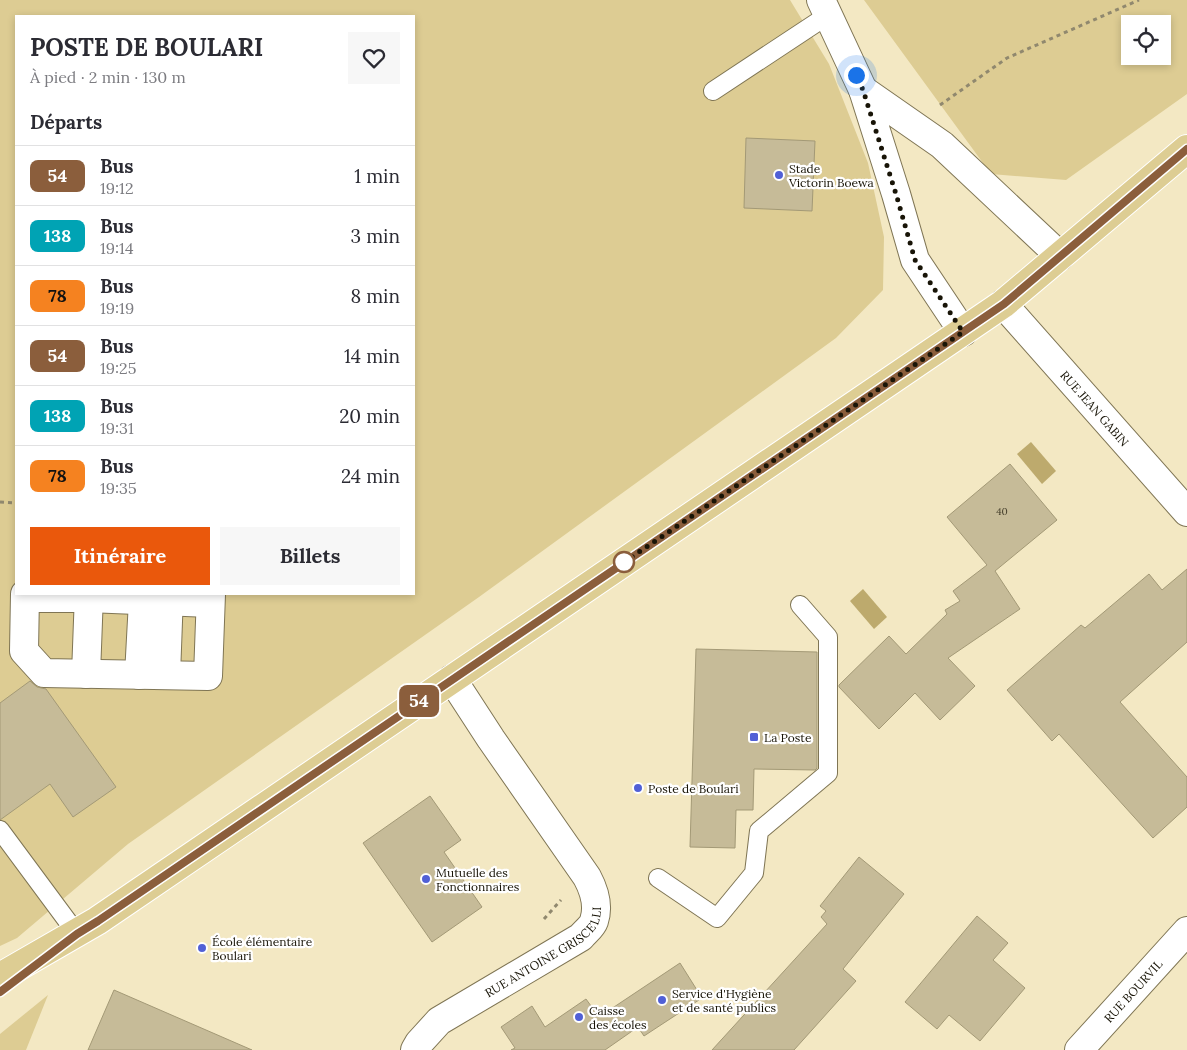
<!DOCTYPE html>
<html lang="fr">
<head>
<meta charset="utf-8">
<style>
	:root { --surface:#fff; --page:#f7f7f7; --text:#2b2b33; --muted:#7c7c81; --line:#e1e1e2; --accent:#ea580c }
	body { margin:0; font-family:Lora,serif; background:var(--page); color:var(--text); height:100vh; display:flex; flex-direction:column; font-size:19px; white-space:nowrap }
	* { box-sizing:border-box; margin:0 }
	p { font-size:16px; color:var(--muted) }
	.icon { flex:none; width:28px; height:28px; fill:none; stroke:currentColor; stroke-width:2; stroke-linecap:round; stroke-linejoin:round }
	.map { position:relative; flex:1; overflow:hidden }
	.sheet { position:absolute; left:15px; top:15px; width:400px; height:580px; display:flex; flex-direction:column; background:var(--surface); border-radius:0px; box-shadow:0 2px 8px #0003 }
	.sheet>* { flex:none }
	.badge { padding:0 10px; border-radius:8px; font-size:18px; line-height:32px }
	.controls { position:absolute; left:1121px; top:15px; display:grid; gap:10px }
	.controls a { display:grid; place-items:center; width:50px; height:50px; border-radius:0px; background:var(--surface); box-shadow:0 2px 8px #0003; font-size:25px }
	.you { position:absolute; width:25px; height:25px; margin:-12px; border:4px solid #fff; border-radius:50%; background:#1a73e8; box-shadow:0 0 0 8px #1a73e833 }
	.map>.badge { position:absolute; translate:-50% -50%; box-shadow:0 0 0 2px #fff }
	h2 { padding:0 15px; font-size:19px; line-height:45px }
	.round { display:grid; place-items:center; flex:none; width:52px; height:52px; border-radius:0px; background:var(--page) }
	.head { display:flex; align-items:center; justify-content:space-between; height:85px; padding:0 15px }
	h1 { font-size:24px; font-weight:800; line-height:38px }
	.action { display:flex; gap:10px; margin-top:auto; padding:10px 15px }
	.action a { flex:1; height:58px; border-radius:0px; background:var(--accent); color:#fff; font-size:20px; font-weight:800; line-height:58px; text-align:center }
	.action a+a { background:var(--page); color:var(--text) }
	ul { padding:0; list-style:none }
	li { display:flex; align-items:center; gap:15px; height:60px; padding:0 15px; border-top:1px solid var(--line) }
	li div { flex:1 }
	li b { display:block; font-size:19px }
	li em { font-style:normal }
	li .badge { min-width:55px; font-weight:700; text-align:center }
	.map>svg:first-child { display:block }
	.green { fill:#ddcc93; fill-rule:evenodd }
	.water { fill:#bdaa6d }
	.building { fill:#c6bb98; stroke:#a39976 }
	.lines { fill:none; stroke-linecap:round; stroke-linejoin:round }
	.service-casing { stroke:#7f7554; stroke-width:20 }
	.minor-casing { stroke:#7f7554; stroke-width:30 }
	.tertiary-casing { stroke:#7f7554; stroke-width:30 }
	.primary-casing { stroke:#fff; stroke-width:30 }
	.path { stroke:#90886e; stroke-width:3; stroke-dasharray:4 4; stroke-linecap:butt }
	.service { stroke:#fff; stroke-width:18 }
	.minor { stroke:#fff; stroke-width:28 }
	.tertiary { stroke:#fff; stroke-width:28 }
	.primary { stroke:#ddcd93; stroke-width:28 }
	.line-casing { stroke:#fff; stroke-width:11 }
	.line { stroke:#8b5e3c; stroke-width:8 }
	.walk { stroke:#181407; stroke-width:5; stroke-dasharray:0 9 }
	.poi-dot { fill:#5160d6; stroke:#fff; stroke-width:2 }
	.stop-dot { fill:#fff; stroke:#8b5e3c; stroke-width:2.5 }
	.labels { text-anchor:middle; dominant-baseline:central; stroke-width:4.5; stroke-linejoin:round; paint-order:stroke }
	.number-label { font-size:10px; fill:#443e2b }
	.poi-label { font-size:12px; fill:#181407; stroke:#fff; text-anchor:start }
	.street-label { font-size:12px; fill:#181407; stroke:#fff }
</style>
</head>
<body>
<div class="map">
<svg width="1187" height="1050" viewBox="0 0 1187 1050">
	<rect width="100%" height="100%" fill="#f3e8c3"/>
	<!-- green -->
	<g class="green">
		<path d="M0,0H790L829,64L868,163L884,237L883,290L836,338L479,597L128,844L17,938L0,946ZM16,16H414V594H16Z"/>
		<path d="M864,0H1187V94L1066,180L991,174ZM1130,24H1162V56H1130Z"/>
		<polygon points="48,995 26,1050 0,1050 0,1034"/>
	</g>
	<!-- water -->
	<g class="water">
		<polygon points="1031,442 1056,471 1042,484 1017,454"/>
		<polygon points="863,589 887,617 874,629 850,601"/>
	</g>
	<!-- building -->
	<g class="building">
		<polygon points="746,138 815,141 812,211 744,208"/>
		<polygon points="1010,464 1057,520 995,571 1020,609 948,658 975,686 940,720 915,693 879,729 839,687 839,685 889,636 906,654 947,614 945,610 960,601 953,591 987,565 947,517"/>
		<polygon points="1187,569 1187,642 1120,702 1187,777 1187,807 1153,838 1059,734 1052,741 1007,690 1081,625 1085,628 1149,574 1162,590"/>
		<polygon points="696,649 817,652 817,768 815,770 754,769 753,810 736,810 735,848 690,847"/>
		<polygon points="30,681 37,687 46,689 116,787 73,817 50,784 0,820 0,703"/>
		<polygon points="430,796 461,840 444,852 482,907 432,942 363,843"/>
		<polygon points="859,857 904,894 843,969 856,981 794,1050 712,1050 827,924 821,917 826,911 820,906"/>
		<polygon points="977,916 1008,943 993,960 1025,988 980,1041 949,1015 937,1029 905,1002"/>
		<polygon points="680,963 702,998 644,1036 638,1027 605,1050 511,1050 515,1048 501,1027 532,1006 545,1027 586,999 599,1017"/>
		<polygon points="114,990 252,1050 88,1050"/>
	</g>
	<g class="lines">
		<defs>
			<g id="service">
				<polyline points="713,91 828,15"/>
				<polyline points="0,830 77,934"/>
				<polyline points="658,878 717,918 754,873 759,831 828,773 828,637 800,605"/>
			</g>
			<g id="minor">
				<polyline points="821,0 863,90"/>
				<polyline points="963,332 915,260 896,194 863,90 942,145 1060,256"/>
				<polyline points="25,594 24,651 44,673 208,676 211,594"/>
				<polyline points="25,598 88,598 210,603"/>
				<polyline points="86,674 89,594"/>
				<polyline points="139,675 143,601"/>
				<polyline points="166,675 169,594"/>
				<path id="s1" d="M415,1050L419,1043L439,1021L581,937C585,932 592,927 594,921C599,906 594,890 587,877L491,739L452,679"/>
			</g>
			<g id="tertiary">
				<path id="s2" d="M1003,304L1187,512"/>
				<path id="s3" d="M1079,1050L1187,931"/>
			</g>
			<polyline id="primary" points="0,977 97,921 1003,304 1187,149"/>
		</defs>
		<!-- service casing -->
		<use href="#service" class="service-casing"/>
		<!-- minor casing -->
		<use href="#minor" class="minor-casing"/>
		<!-- tertiary casing -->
		<use href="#tertiary" class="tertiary-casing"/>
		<!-- primary casing -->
		<use href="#primary" class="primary-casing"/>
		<!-- path -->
		<g class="path">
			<polyline points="940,105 1007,58 1139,0"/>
			<polyline points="0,502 16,503"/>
			<polyline points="544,919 561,900"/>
		</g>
		<!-- service -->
		<use href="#service" class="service"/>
		<!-- minor -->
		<use href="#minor" class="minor"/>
		<!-- tertiary -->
		<use href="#tertiary" class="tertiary"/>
		<!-- primary -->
		<use href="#primary" class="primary"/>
	</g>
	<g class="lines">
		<defs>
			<polyline id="line" points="0,992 77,934 98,921 1004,304 1187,149"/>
		</defs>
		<!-- line casing -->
		<use href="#line" class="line-casing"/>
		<!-- line -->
		<use href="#line" class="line"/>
		<!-- walk -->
		<polyline class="walk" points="624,562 617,567 963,332 915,260 896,194 863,90 856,75"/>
	</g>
	<!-- markers -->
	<g class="poi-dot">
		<circle cx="779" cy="175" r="5"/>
		<rect x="749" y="732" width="10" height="10" rx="2.5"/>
		<circle cx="638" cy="788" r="5"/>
		<circle cx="426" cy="879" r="5"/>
		<circle cx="202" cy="948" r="5"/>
		<circle cx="662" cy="1000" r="5"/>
		<circle cx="579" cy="1017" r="5"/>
	</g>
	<circle class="stop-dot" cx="624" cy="562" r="10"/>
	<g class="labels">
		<!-- number labels -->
		<g class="number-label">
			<text x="1002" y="511">40</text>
		</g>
		<!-- poi labels -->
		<g class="poi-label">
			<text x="789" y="168">Stade<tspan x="789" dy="14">Victorin Boewa</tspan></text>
			<text x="764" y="737">La Poste</text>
			<text x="648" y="788">Poste de Boulari</text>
			<text x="436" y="872">Mutuelle des<tspan x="436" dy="14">Fonctionnaires</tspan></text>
			<text x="212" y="941">École élémentaire<tspan x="212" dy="14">Boulari</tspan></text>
			<text x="672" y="993">Service d'Hygiène<tspan x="672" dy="14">et de santé publics</tspan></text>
			<text x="589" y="1010">Caisse<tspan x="589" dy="14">des écoles</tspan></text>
		</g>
		<!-- street labels -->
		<g class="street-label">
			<text stroke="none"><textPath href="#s2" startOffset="139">RUE JEAN GABIN</textPath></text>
			<text stroke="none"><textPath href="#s1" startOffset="165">RUE ANTOINE GRISCELLI</textPath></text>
			<text stroke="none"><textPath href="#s3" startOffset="80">RUE BOURVIL</textPath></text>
		</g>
	</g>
</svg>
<div class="controls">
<a><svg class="icon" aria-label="locate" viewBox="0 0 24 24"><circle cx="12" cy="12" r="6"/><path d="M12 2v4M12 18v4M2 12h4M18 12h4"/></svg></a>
</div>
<div class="you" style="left:856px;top:75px"></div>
<b class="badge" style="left:419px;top:701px;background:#8b5e3c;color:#fff">54</b>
<section class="sheet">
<div class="head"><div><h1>POSTE DE BOULARI</h1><p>À pied · 2 min · 130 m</p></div><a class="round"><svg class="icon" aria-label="heart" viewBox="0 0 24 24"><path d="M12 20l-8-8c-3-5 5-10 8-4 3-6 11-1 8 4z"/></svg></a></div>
<h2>Départs</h2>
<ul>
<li><span class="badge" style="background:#8b5e3c;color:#fff">54</span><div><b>Bus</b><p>19:12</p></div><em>1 min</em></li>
<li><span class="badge" style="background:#00a3b4;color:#fff">138</span><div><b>Bus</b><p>19:14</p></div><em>3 min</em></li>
<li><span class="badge" style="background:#f58220;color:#111">78</span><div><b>Bus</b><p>19:19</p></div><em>8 min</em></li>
<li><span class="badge" style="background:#8b5e3c;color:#fff">54</span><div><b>Bus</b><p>19:25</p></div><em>14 min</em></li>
<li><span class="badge" style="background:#00a3b4;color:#fff">138</span><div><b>Bus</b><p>19:31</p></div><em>20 min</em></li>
<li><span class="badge" style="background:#f58220;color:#111">78</span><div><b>Bus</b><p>19:35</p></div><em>24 min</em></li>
</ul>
<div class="action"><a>Itinéraire</a><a>Billets</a></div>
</section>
</div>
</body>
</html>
